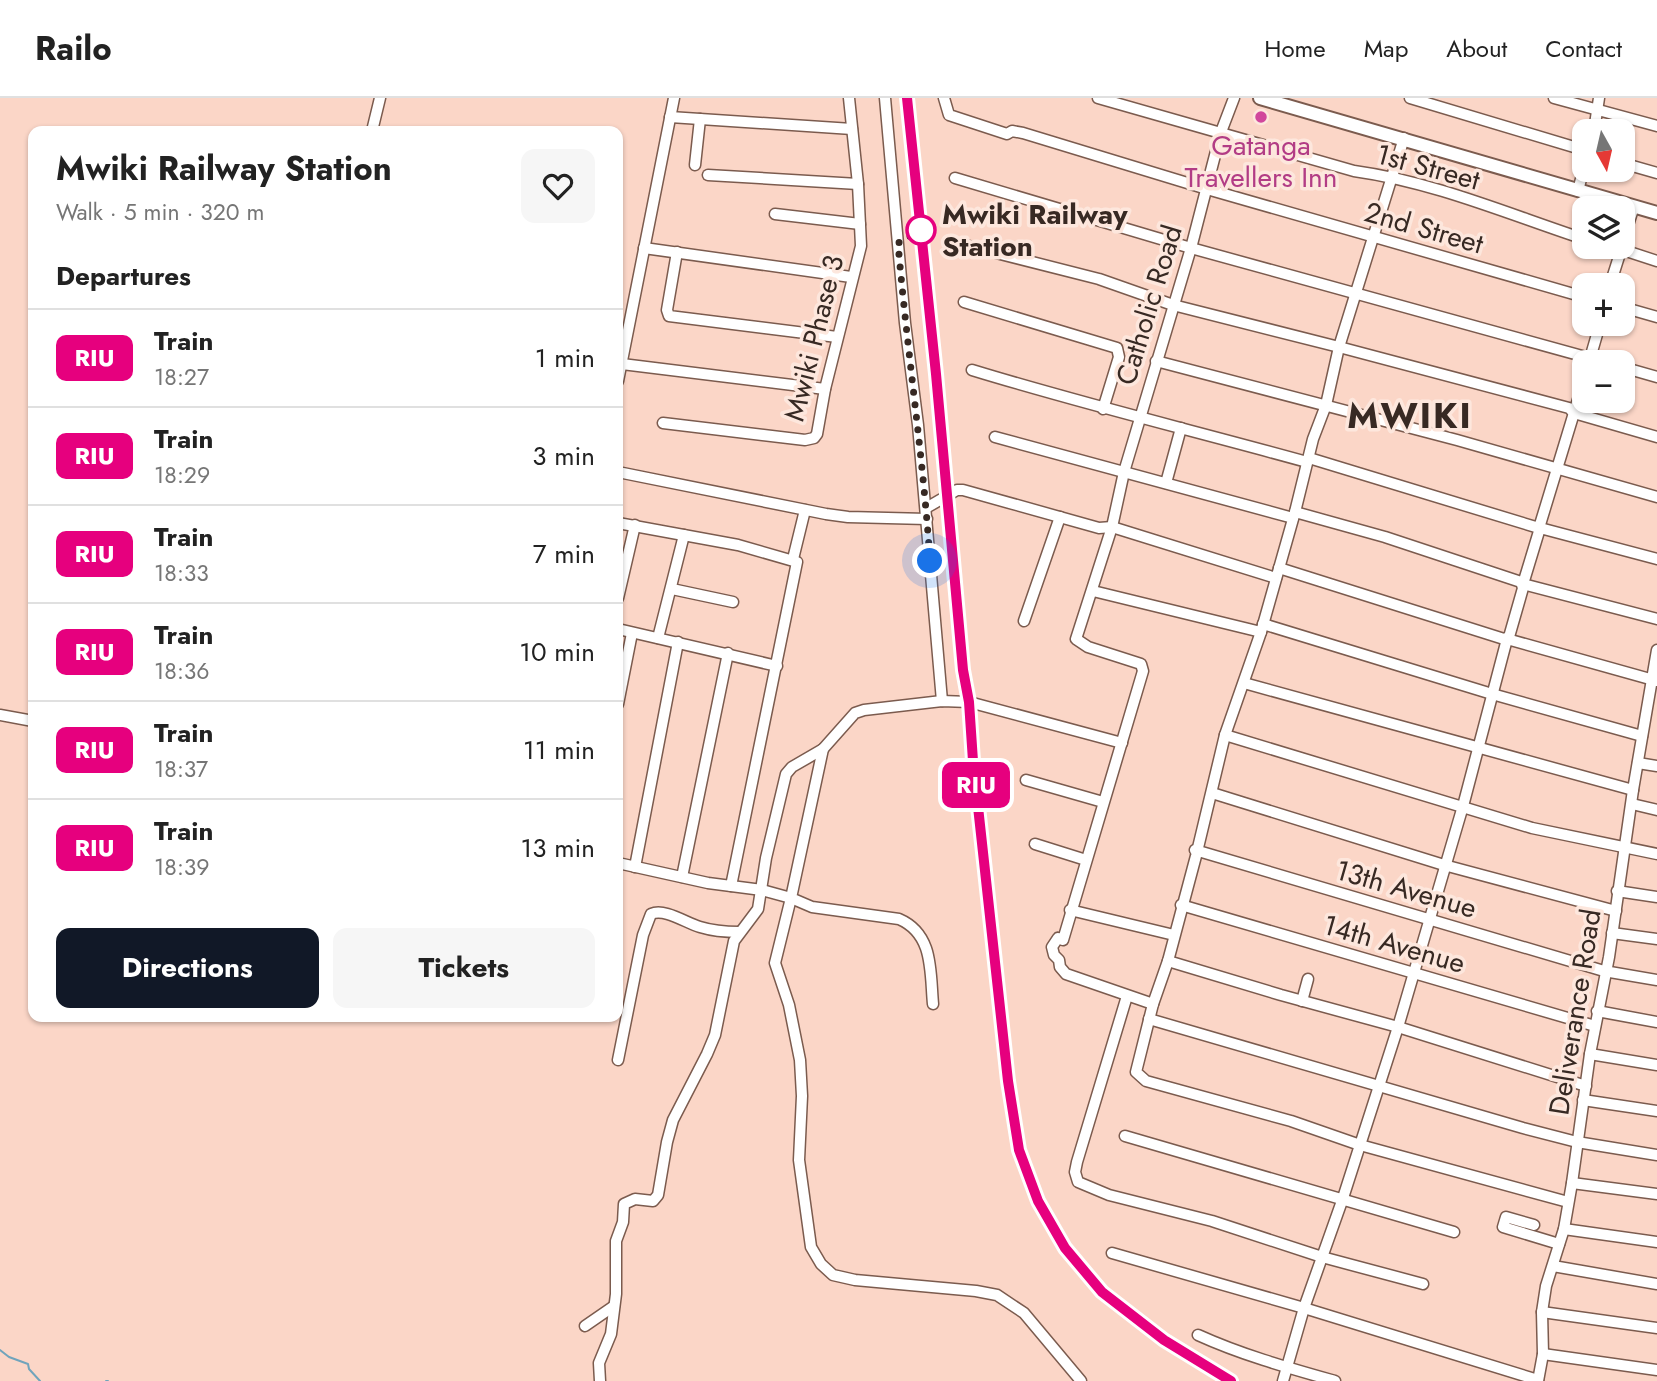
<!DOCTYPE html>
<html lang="en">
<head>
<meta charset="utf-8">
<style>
	:root { --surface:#fff; --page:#f6f6f6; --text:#222; --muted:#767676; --line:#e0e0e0; --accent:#111827 }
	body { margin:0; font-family:Jost,sans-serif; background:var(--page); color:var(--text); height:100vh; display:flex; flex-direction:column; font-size:26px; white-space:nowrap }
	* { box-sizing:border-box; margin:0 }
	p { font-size:23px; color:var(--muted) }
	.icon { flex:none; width:38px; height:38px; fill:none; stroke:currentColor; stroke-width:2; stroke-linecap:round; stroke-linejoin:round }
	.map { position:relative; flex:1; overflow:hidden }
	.side { position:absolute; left:28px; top:28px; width:595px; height:896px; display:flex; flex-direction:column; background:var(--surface); border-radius:14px; box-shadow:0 2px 5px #0004 }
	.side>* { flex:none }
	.badge { padding:0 14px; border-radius:10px; font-size:24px; line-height:46px }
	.needle { width:46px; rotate:172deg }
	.buttons { position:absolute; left:1572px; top:21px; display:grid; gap:14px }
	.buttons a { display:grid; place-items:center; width:63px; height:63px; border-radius:14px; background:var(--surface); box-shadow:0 2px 5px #0004; font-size:35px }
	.you { position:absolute; width:35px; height:35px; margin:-18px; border:5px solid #fff; border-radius:50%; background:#1a73e8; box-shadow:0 0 0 10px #1a73e833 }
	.map>.badge { position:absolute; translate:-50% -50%; box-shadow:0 0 0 4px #fff }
	h2 { padding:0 28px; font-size:26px; line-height:63px }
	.round { display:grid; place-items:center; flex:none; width:74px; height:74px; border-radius:14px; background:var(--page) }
	.head { display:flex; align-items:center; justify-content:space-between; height:119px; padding:0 28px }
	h1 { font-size:33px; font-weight:700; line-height:52px }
	.button { display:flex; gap:14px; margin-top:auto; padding:14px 28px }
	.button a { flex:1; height:80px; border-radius:14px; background:var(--accent); color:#fff; font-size:28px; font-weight:700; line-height:80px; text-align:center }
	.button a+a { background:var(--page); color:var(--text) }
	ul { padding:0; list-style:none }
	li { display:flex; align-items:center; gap:21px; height:98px; padding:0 28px; border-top:2px solid var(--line) }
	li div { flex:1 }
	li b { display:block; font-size:26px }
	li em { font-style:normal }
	li .badge { min-width:77px; font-weight:700; text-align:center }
	header { display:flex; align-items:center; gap:42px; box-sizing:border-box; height:98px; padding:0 35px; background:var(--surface); border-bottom:2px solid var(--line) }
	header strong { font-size:33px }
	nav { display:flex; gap:38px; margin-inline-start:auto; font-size:24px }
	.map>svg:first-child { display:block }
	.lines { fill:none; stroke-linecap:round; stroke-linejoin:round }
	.stream { stroke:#70a4bc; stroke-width:2 }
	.minor-casing { stroke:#7b5b4e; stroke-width:13 }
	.major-casing { stroke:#7b5b4e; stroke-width:16 }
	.minor { stroke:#fff; stroke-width:10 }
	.major { stroke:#fff; stroke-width:12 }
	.rail-casing { stroke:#66534a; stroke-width:4.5 }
	.rail { stroke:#fde7dd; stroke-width:2; stroke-dasharray:5; stroke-linecap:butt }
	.line-casing { stroke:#fff; stroke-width:16 }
	.line { stroke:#e6007e; stroke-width:10 }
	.walk { stroke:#372923; stroke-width:7; stroke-dasharray:0 12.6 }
	.hotel-dot { fill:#d1479c; stroke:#fde7dd; stroke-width:2.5 }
	.stop-dot { fill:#fff; stroke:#e6007e; stroke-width:3.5 }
	.labels { text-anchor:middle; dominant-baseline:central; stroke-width:7; stroke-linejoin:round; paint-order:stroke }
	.hotel-label { font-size:28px; fill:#b23c85; stroke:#fde7dd }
	.street-label { font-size:28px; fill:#372923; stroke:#fde7dd }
	.stop-label { font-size:28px; font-weight:bold; fill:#372923; stroke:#fde7dd; text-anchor:start }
	.district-label { font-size:35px; font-weight:bold; letter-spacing:2px; fill:#372923; stroke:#fde7dd }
</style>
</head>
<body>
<header>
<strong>Railo</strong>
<nav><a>Home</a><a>Map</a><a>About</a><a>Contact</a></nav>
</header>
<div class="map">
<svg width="1657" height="1283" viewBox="0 0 1657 1283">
	<rect width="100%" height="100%" fill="#fbd6c7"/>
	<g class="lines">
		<!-- stream -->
		<g class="stream">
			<polyline points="0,1252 9,1259 28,1266 29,1271 40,1283"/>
			<polyline points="106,1283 108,1283"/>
		</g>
		<defs>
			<g id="minor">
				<polyline points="885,0 905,225 918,327 942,603"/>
				<polyline points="944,0 949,17 1007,36 1012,33 1023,35 1207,91 1584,199"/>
				<path d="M1098,0L1354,73C1434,84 1508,116 1584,141"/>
				<polyline points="1410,0 1584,52"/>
				<polyline points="1554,0 1657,28"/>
				<polyline points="670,19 852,31"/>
				<polyline points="372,33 380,0"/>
				<polyline points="1594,33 1599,0"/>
				<polyline points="1404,40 1339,249 1326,307 1313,341 1295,414 1261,534 1225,637 1196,758 1168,863 1153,906 1136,974 1146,983 1291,1023 1360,1047 1568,1104"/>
				<polyline points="1622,65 1657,75"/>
				<polyline points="695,67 700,21"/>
				<polyline points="708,77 858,86"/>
				<polyline points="955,80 1191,150 1604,264"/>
				<polyline points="1578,93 1584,69"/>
				<polyline points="775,116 860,126"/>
				<polyline points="1622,146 1634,108"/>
				<polyline points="965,147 1099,181 1173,207 1339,249 1569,310 1574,315 1657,339"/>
				<polyline points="1614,149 1657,163"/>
				<polyline points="644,150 851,179"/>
				<polyline points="677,154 667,212 669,218 837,239"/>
				<polyline points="1610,187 1622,149"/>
				<polyline points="964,204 1117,250 1119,259 1103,311"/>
				<polyline points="1622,209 1657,219"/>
				<polyline points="1156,263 1457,342 1657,399"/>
				<polyline points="1589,264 1600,226"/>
				<polyline points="622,266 825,291"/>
				<polyline points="1622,269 1657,279"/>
				<path d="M972,272C1083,306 1195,333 1307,364"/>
				<polyline points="618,283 674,0"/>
				<polyline points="663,325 805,342 814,340 817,336 825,291 861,148 858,86 849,0"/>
				<polyline points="995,339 1293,420"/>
				<polyline points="1309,360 1539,430 1584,282"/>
				<polyline points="618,374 826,416 848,419 927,421"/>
				<polyline points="1166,385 1181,330"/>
				<polyline points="926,410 957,392 963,392 1099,430 1112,429 1276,480"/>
				<polyline points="618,425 738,447 797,464 731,788"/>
				<polyline points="793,461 805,412"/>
				<polyline points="1657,461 1540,430 1523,486 1657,521"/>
				<polyline points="1279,470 1504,541 1509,539 1523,490 1521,484 1385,439 1295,414"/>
				<polyline points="672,491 733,504"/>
				<polyline points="1093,493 1261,534"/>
				<polyline points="618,500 635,427"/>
				<polyline points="1024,523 1060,419"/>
				<polyline points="1263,526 1492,596 1642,638"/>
				<polyline points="618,531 777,568"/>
				<polyline points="658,540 684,437"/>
				<polyline points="1244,585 1633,692"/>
				<polyline points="618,606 632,535"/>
				<polyline points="0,617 33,623"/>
				<polyline points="1225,637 1532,730 1657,756"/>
				<path d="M823,651L791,800L812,809L899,821C934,836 930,874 933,906"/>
				<polyline points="1638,665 1657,668"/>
				<polyline points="1026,682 1103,704"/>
				<polyline points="1212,695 1444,767 1616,813"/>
				<polyline points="1632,706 1657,712"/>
				<polyline points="1035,746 1086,762"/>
				<polyline points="1195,752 1604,873 1657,882"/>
				<polyline points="618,765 708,785 762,792 791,800 775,865 789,907 800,962 802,998 799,1062 811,1149 821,1166 833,1177 855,1182 976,1193 997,1197 1024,1215 1081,1283"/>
				<polyline points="635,769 678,544"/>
				<polyline points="682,779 728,555"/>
				<polyline points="1617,793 1657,799"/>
				<polyline points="1181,807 1595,928"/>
				<polyline points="1070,812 1174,837"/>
				<polyline points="1612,835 1657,841"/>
				<polyline points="1168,863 1281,897 1398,929 1586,988"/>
				<polyline points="1127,898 1077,1064 1075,1074 1078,1084 1109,1097 1212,1123 1322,1159 1423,1186"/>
				<polyline points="1302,903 1308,881"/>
				<polyline points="1153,906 1066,876 1060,869 1059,862 1054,857 1052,849 1058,840 1063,842 1143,573 1141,566 1088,549 1076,541 1112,429 1124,374 1191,150 1221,34 1234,0"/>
				<polyline points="1597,913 1657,924"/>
				<polyline points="1149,921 1523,1030 1577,1044 1657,1057"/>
				<polyline points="1590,956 1657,967"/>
				<path d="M618,962L643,837L651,816C665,810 686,825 700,829C713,833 726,834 739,834"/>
				<polyline points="1583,1002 1657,1013"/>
				<polyline points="1125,1038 1454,1134"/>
				<polyline points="1572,1085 1657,1096"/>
				<polyline points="1534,1127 1506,1119 1503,1129 1559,1146"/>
				<polyline points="1564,1131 1657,1144"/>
				<polyline points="1112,1155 1304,1210 1538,1282"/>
				<polyline points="1553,1168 1657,1186"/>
				<polyline points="1542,1214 1657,1230"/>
				<polyline points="585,1228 614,1208"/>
				<path d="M1198,1237C1242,1257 1289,1270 1335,1283"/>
				<polyline points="1543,1256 1657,1272"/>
				<polyline points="600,1283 599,1265 611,1236 616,1196 616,1143 623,1124 624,1106 635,1101 653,1103 658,1097 667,1044 673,1022 707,956 715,937 734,843 758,811 766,760 786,676 792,669 823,651 855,615 864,612 942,603 969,604 1122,645"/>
				<polyline points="1283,1283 1304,1210 1342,1103 1398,929 1463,708 1507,541 1657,583"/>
				<polyline points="1538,1283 1543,1256 1542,1214 1546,1188 1564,1131 1572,1085 1590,956 1609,859 1633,692 1657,552"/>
			</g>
			<polyline id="major" points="1260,0 1657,115"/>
		</defs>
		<!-- minor casing -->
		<use href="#minor" class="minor-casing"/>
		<!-- major casing -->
		<use href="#major" class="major-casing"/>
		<!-- minor -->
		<use href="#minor" class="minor"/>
		<!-- major -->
		<use href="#major" class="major"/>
		<defs>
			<path id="rail" d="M907,0L936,276L963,572C970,609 971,646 975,683C983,757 991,831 999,904C1008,990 1013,1080 1066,1152C1109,1209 1170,1248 1231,1283"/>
		</defs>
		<!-- rail casing -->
		<use href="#rail" class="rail-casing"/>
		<!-- rail -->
		<use href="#rail" class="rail"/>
	</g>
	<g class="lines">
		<defs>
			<polyline id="line" points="907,0 936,276 963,572 969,604 973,663 1008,983 1019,1052 1038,1103 1065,1150 1102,1194 1164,1242 1231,1283"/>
		</defs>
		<!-- line casing -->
		<use href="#line" class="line-casing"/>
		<!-- line -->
		<use href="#line" class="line"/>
		<!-- walk -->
		<path class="walk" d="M921,132L898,145C907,252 923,357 930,463"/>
	</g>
	<!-- markers -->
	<circle class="hotel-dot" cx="1261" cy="19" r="7"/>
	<circle class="stop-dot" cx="921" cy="132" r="14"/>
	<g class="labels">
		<!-- hotel labels -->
		<g class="hotel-label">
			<text x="1261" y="47">Gatanga<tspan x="1261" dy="32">Travellers Inn</tspan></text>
		</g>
		<!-- street labels -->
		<g class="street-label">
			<text transform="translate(1428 69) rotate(15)">1st Street</text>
			<text transform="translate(1424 130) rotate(16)">2nd Street</text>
			<text transform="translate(1149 207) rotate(-73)">Catholic Road</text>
			<text transform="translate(814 240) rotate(-76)">Mwiki Phase 3</text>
			<text transform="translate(1406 791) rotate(16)">13th Avenue</text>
			<text transform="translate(1394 846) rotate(16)">14th Avenue</text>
			<text transform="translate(1575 914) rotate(-81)">Deliverance Road</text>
		</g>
		<!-- stop labels -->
		<g class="stop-label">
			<text x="942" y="116">Mwiki Railway<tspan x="942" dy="32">Station</tspan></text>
		</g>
		<!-- district labels -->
		<g class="district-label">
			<text x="1410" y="318">MWIKI</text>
		</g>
	</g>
</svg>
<div class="buttons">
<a><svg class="needle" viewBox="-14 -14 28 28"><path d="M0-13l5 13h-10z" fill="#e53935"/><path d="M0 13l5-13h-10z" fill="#767676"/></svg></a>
<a><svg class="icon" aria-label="layers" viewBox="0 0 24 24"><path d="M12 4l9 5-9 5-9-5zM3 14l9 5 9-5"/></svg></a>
<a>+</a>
<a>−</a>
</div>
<div class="you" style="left:930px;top:463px"></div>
<b class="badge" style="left:976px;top:687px;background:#e6007e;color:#fff">RIU</b>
<section class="side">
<div class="head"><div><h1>Mwiki Railway Station</h1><p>Walk · 5 min · 320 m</p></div><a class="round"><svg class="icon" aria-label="heart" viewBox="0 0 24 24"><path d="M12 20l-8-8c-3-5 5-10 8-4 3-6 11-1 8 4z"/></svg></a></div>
<h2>Departures</h2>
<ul>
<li><span class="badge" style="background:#e6007e;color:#fff">RIU</span><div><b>Train</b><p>18:27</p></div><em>1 min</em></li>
<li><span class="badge" style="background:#e6007e;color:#fff">RIU</span><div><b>Train</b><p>18:29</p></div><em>3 min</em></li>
<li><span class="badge" style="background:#e6007e;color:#fff">RIU</span><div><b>Train</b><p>18:33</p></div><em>7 min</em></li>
<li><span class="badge" style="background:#e6007e;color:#fff">RIU</span><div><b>Train</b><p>18:36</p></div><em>10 min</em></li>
<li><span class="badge" style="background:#e6007e;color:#fff">RIU</span><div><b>Train</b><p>18:37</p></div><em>11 min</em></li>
<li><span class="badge" style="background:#e6007e;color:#fff">RIU</span><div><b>Train</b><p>18:39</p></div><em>13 min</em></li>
</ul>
<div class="button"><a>Directions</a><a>Tickets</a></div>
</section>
</div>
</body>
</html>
